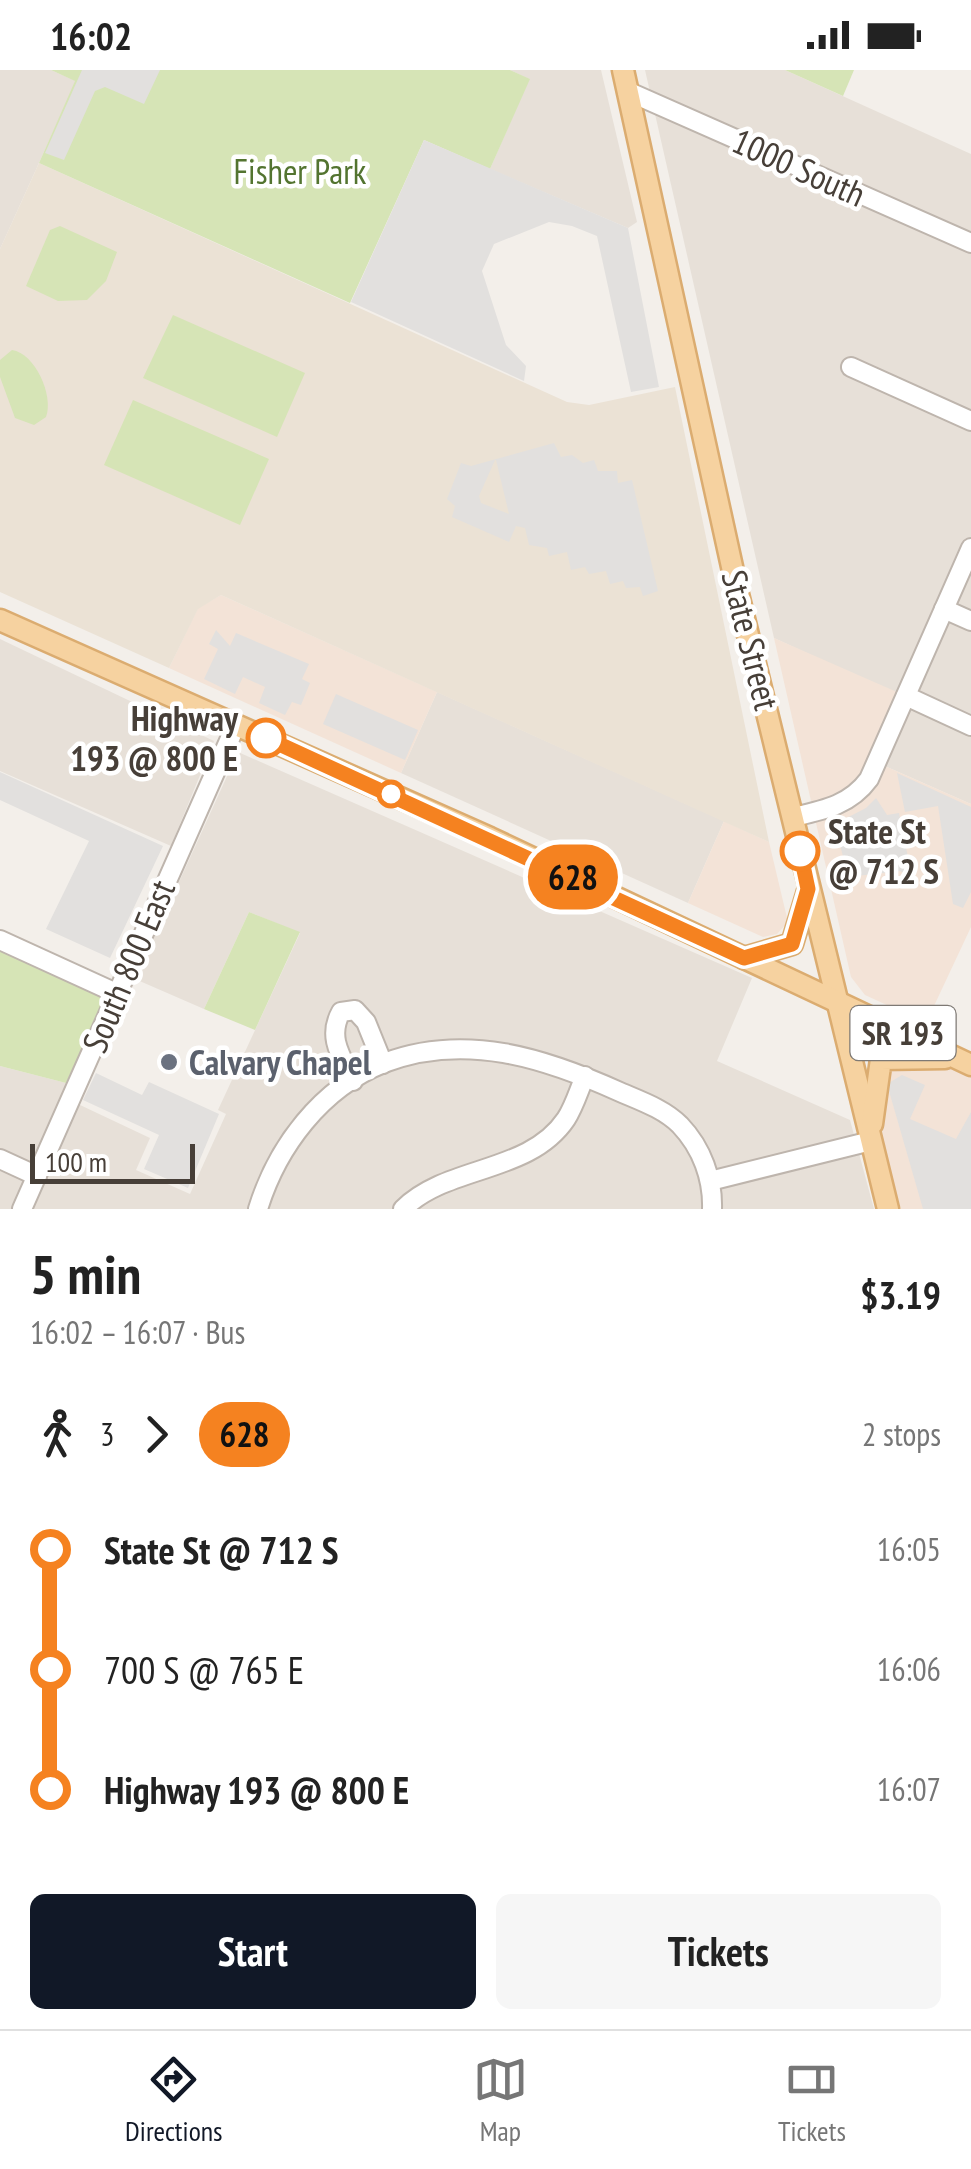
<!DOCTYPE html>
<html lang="en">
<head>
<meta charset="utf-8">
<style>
	:root { --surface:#fff; --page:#f6f6f6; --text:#222; --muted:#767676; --line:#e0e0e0; --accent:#111827 }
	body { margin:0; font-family:"PT Sans Narrow",sans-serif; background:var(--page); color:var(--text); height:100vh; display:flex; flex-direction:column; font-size:38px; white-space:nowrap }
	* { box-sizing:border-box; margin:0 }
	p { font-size:32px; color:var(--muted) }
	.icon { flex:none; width:55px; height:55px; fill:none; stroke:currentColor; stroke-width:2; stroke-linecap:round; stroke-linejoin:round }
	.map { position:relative; height:1139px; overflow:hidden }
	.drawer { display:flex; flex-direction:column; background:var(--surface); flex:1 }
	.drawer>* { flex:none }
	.badge { padding:0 20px; border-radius:32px; font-size:35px; line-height:65px }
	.scale { position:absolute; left:30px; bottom:25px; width:165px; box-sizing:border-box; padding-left:10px; border:5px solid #473f38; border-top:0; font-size:28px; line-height:35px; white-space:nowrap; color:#473f38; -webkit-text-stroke:8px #fff; paint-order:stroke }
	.map>.badge { position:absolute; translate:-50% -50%; box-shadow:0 0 0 5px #fff }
	.legs { display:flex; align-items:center; gap:15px; height:110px; padding:0 30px; font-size:32px }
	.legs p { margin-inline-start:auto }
	.head { display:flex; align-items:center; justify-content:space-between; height:170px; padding:0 30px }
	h1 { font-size:55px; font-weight:700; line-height:75px }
	.primary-button { display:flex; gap:20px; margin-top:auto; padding:20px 30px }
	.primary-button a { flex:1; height:115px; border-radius:15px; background:var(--accent); color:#fff; font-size:40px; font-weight:700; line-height:115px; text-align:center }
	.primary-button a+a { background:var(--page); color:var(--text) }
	ul { padding:0 30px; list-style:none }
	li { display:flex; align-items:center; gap:35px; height:120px; font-size:38px }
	li i { display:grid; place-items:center; width:15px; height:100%; margin:0 12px; background:currentColor }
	li i::after { content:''; width:25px; height:25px; margin:-12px; border:8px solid; border-radius:50%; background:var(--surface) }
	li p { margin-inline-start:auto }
	li:first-child i { background:linear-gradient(#0000 50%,currentColor 0) }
	li:last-child i { background:linear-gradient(currentColor 50%,#0000 0) }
	.status { display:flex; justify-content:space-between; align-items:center; height:70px; padding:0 50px; background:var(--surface); direction:ltr }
	.status svg { height:28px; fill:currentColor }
	.tabs { display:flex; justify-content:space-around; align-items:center; height:140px; border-top:2px solid var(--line); background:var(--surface); font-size:28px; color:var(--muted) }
	.tabs a { display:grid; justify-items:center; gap:5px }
	.tabs .on { color:var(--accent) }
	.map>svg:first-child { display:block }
	.residential { fill:#e7e0d8 }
	.commercial { fill:#f3e3d7 }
	.education { fill:#ebe2d5 }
	.green { fill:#d6e4b6 }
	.parking { fill:#e2e0de; fill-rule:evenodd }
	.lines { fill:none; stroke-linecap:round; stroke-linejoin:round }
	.minor-casing { stroke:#beb5ad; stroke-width:22 }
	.major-casing { stroke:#dbac70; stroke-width:25 }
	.minor { stroke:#fff; stroke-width:18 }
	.major { stroke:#f6d2a0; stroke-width:20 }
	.line-1-casing { stroke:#fff; stroke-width:22 }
	.line-1 { stroke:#f58220; stroke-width:15 }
	.stop-1-dot { fill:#fff; stroke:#f58220; stroke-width:5 }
	.worship-dot { fill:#6b7280; stroke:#fff; stroke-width:4 }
	.labels { text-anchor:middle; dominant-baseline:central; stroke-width:9; stroke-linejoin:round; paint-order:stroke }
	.shield { fill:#fff; stroke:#7e7974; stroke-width:2.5 }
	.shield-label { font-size:32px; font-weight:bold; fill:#473f38 }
	.street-label { font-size:35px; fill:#473f38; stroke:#fff }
	.park-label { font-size:35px; fill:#537430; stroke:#fff }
	.stop-label { font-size:35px; font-weight:bold; fill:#473f38; stroke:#fff; text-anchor:end }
	.worship-label { font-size:35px; font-weight:bold; fill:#5b616d; stroke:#fff; text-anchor:start }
</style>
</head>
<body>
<div class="status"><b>16:02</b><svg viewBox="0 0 49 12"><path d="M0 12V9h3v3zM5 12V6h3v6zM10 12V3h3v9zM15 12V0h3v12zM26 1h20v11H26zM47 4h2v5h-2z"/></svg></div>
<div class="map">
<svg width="971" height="1139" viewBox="0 0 971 1139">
	<rect width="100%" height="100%" fill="#f3efea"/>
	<!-- residential -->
	<g class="residential">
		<polygon points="0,0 51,0 76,11 0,179"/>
		<polygon points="510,0 601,0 637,152 628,158 490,99 529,9"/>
		<polygon points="645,0 785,0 971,84 971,734 878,693 906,629 774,568"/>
		<polygon points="0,569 214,671 171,776 0,701"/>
		<polygon points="437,622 724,751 688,833 401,703"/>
		<polygon points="238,682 752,908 717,991 850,1050 874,1139 0,1139 0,996 66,1013 61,1026 150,1068 136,1100 190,1124 226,1044 218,1040 300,863 249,842 204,939 135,909"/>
	</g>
	<!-- commercial -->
	<g class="commercial">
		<polygon points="221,525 437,622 401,703 169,598 198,538"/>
		<polygon points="774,568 906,626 878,693 971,734 971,857 926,953 865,925 851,907"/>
		<polygon points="724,751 769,772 788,852 777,864 763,867 688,833"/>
		<polygon points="908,976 971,1005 971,1139 901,1139 866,1015"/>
	</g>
	<!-- education -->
	<polygon class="education" points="39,93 567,332 589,335 675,317 769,772 221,525 198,539 169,598 0,522 0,179"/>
	<!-- green -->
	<g class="green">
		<polygon points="51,0 510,0 530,9 490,99 424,70 350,233 39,93 75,11"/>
		<polygon points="785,0 854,0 843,26"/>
		<polygon points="60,156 117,182 106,211 87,230 58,231 26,216 50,160"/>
		<polygon points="173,245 305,303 277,367 143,308"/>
		<path d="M12,280C35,283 54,326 46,347L34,355L15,348L0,307V290Z"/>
		<polygon points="133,330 269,389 240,455 104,395"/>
		<polygon points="249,842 300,862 255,960 204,939"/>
		<polygon points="0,880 105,929 66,1013 0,996"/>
	</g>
	<!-- parking -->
	<g class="parking">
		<polygon points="82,0 160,0 144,34 105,17 95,21 64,90 45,83"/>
		<polygon points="424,70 628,158 659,317 631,322 597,166 572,156 549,152 494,174 482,201 506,275 526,296 524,311 351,232"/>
		<path d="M554,373L561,387L572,385L583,393L594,390L598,401H617L618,413L632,410L658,521L643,526L640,517L626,518L623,511L610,514L606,501L589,504L585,497L571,500L567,482L549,486L547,478L529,475L525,458L516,456L509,472L452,447L455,436L447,429L461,393L471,396ZM495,390H496L509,444L481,433L479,426Z"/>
		<polygon points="216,560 230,576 236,563 309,594 302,609 310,613 301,635 292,632 285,645 259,633 265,617 243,607 235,624 204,609 218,579 209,574"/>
		<polygon points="336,624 418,660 405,690 323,654"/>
		<polygon points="0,702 163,776 110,888 46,859 89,771 0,730"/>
		<polygon points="897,703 971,737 971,822 963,838 953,834 938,736 905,742"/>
		<polygon points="876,728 887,745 899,743 912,807 900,801 848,807 835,754 866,738"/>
		<polygon points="96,1003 142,1025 149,1012 219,1044 188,1118 144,1099 159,1065 83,1030"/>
		<polygon points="902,1005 925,1015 910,1049 956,1069 971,1042 971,1139 923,1139 887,1014"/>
	</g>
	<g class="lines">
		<defs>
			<g id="minor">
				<polyline points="627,21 971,173"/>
				<polyline points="851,297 971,351"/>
				<polyline points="944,539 971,551"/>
				<polyline points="906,626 971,656"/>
				<path d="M793,747C824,740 850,735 869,709L971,478"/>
				<polyline points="0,870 116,923"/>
				<path d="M353,1011C341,986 327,967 341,942L355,940L366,952L383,994"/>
				<polyline points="0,1089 37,1106"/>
				<polyline points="710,1111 871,1071"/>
				<polyline points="22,1139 236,655"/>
				<path d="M258,1139C277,1077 321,1018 384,993C465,962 545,988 620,1022C641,1031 664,1039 680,1055C702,1078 713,1109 712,1139"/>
				<path d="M403,1139C447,1095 529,1104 566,1049C574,1037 579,1020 585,1006"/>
			</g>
			<g id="major">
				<polyline points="623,0 738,524 888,1139"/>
				<polyline points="0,550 490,768 971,995"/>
				<polyline points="744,888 792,874 808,821"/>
				<polyline points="872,1054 881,989 945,988"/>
			</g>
		</defs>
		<!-- minor casing -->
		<use href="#minor" class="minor-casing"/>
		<!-- major casing -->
		<use href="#major" class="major-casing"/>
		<!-- minor -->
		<use href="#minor" class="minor"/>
		<!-- major -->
		<use href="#major" class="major"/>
	</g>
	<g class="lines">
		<defs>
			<polyline id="line-1" points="266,668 744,888 792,874 808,819 800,781"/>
		</defs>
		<!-- line-1 casing -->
		<use href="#line-1" class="line-1-casing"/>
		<!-- line-1 -->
		<use href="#line-1" class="line-1"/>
	</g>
	<!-- markers -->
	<g class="stop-1-dot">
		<circle cx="266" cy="668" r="18"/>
		<circle cx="391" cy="724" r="12"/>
		<circle cx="800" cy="781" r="18"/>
	</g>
	<circle class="worship-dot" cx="169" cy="992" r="10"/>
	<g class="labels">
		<!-- shield labels -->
		<rect class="shield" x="850.5" y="936" width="105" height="54" rx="8"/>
		<g class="shield-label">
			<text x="903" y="963">SR 193</text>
		</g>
		<!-- street labels -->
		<g class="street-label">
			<text transform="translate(799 97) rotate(24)">1000 South</text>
			<text transform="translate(751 570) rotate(76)">State Street</text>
			<text transform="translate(128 896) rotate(-67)">South 800 East</text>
		</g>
		<!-- park labels -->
		<g class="park-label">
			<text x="300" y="101">Fisher Park</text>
		</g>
		<!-- stop labels -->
		<g class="stop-label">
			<text x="238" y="648">Highway<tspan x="238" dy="40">193 @ 800 E</tspan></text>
			<text x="828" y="761" text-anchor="start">State St<tspan x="828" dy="40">@ 712 S</tspan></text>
		</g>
		<!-- worship labels -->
		<g class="worship-label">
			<text x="189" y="992">Calvary Chapel</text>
		</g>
	</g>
</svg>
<div class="scale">100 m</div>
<b class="badge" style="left:573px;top:807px;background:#f58220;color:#111">628</b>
</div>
<section class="drawer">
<div class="head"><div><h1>5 min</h1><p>16:02 – 16:07 · Bus</p></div><b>$3.19</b></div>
<div class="legs"><svg class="icon" aria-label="walk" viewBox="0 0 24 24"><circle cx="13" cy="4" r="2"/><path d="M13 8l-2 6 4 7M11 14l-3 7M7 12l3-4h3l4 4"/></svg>3<svg class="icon" aria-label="forward" viewBox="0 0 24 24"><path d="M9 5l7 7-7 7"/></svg><b class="badge" style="background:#f58220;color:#111">628</b><p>2 stops</p></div>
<ul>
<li><i style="color:#f58220"></i><b>State St @ 712 S</b><p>16:05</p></li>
<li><i style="color:#f58220"></i><span>700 S @ 765 E</span><p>16:06</p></li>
<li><i style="color:#f58220"></i><b>Highway 193 @ 800 E</b><p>16:07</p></li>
</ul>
<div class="primary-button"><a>Start</a><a>Tickets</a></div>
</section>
<nav class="tabs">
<a class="on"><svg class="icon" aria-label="directions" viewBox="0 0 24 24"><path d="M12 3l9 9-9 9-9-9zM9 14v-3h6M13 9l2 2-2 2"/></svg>Directions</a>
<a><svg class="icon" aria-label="map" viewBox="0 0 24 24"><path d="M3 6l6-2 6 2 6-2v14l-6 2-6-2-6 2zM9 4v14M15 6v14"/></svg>Map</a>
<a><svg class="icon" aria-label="tickets" viewBox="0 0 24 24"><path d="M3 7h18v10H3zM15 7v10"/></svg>Tickets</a>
</nav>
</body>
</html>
